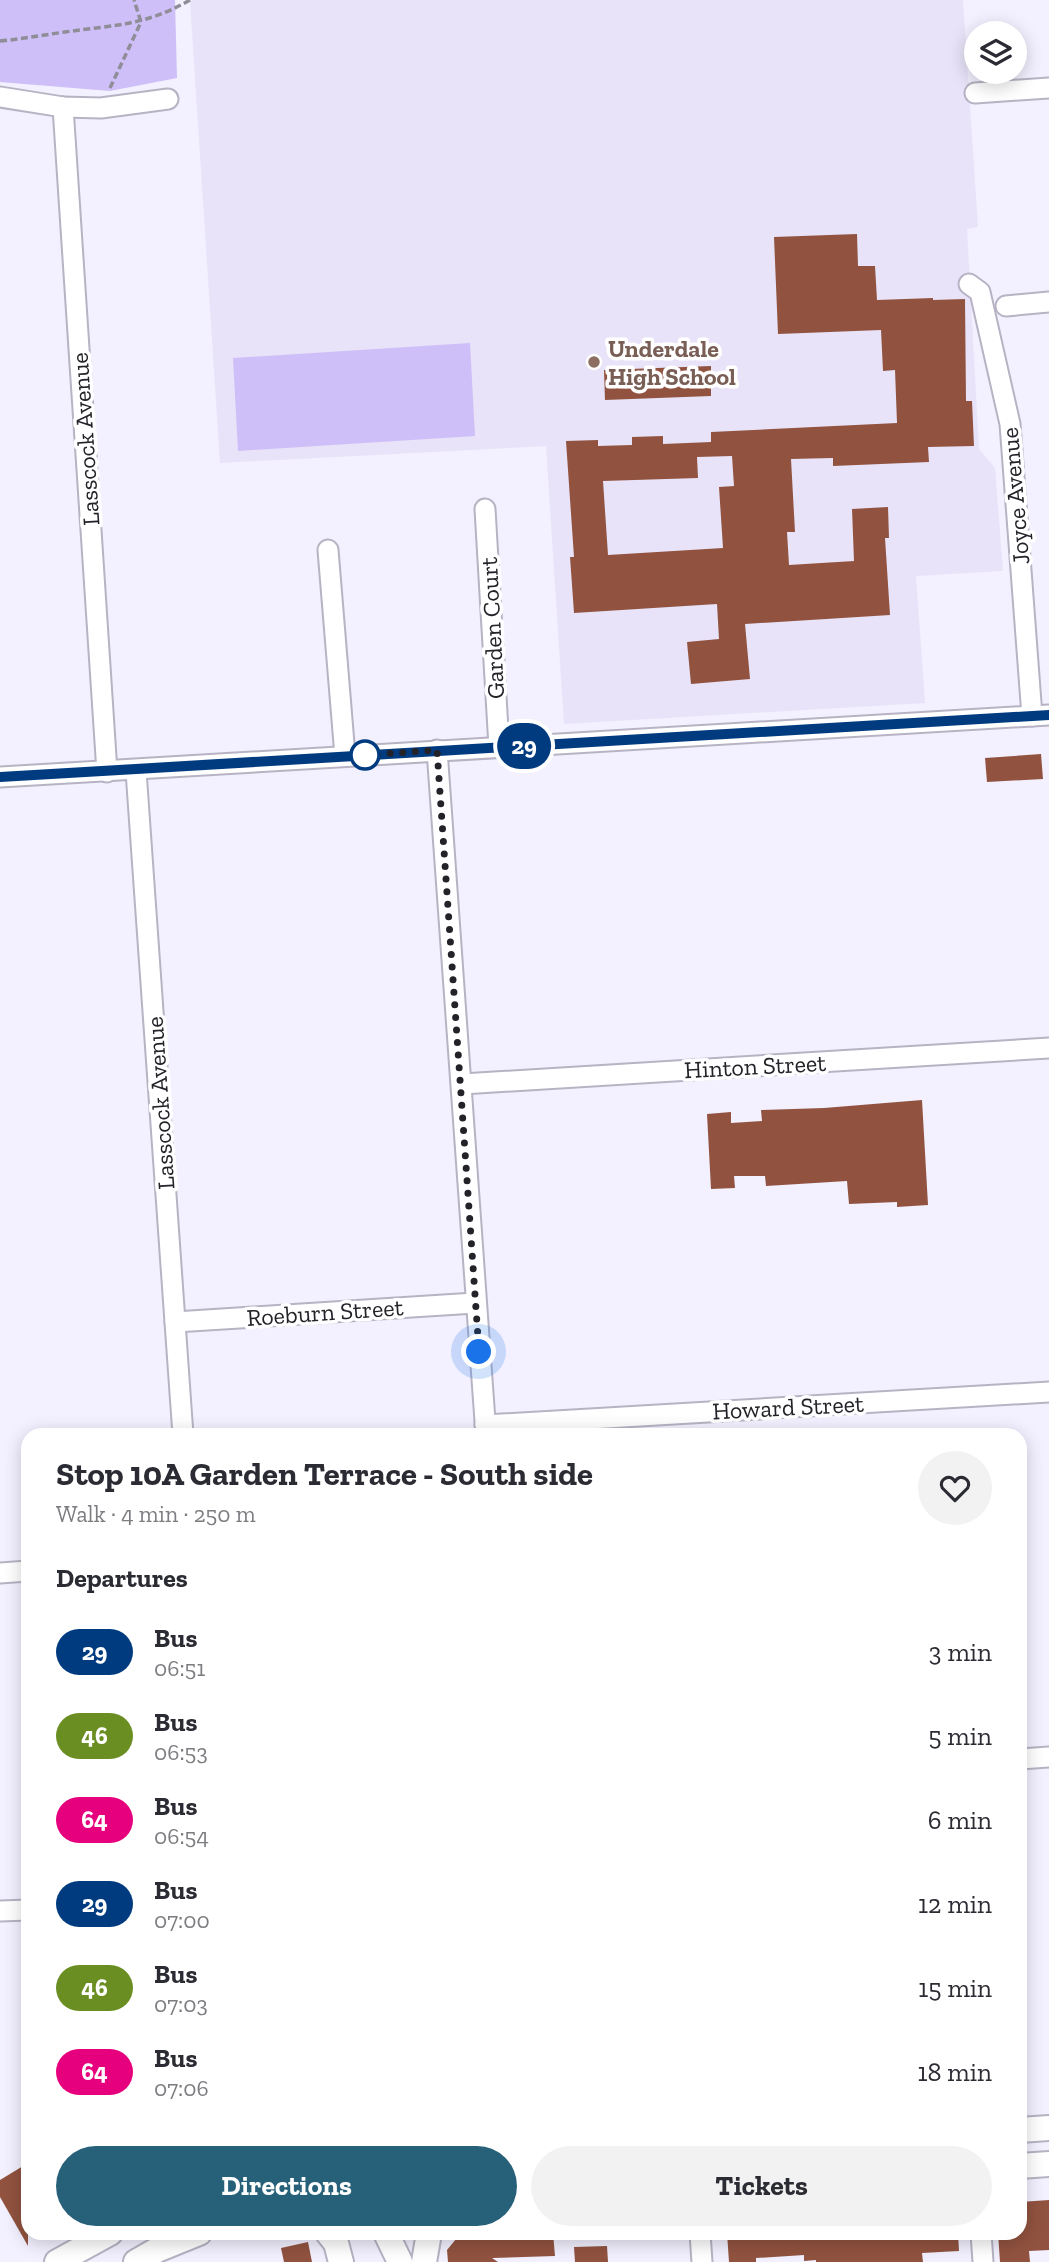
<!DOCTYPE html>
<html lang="en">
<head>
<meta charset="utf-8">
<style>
	:root { --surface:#fff; --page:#f2f2f3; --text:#2b2b33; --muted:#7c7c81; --accent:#266179 }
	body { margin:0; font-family:"Zilla Slab",serif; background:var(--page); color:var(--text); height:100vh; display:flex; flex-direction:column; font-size:26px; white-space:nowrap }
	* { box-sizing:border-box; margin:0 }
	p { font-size:23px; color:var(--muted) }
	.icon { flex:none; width:38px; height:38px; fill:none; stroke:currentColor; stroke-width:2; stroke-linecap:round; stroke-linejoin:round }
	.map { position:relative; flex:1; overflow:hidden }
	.drawer { position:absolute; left:21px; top:1428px; width:1006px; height:812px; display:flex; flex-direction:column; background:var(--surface); border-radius:21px; box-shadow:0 4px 18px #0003 }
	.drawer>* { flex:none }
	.badge { padding:0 14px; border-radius:23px; font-size:24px; line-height:46px }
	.buttons { position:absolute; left:964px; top:21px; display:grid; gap:14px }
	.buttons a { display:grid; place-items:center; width:63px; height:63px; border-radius:50%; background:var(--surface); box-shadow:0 4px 18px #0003; font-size:35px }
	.you { position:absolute; width:35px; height:35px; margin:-18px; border:5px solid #fff; border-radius:50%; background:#1a73e8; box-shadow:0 0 0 10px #1a73e833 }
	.map>.badge { position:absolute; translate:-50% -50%; box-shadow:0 0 0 4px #fff }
	h2 { padding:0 35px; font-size:26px; line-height:63px }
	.round { display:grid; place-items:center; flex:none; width:74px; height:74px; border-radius:37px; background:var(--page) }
	.head { display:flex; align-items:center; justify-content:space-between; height:119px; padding:0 35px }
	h1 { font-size:33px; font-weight:800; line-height:52px }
	.button { display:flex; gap:14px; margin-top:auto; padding:14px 35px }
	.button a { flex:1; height:80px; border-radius:42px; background:var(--accent); color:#fff; font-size:28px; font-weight:800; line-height:80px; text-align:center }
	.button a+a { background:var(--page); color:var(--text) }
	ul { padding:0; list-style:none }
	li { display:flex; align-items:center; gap:21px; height:84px; padding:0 35px }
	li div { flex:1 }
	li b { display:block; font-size:26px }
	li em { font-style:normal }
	li .badge { min-width:77px; font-weight:700; text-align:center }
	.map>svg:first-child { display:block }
	.built { fill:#e8e3f8 }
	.green { fill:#cfbff8 }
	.building { fill:#91533f; fill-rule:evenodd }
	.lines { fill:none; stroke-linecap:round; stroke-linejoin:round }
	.minor-casing { stroke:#b7b3c4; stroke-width:23 }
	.major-casing { stroke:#b7b3c4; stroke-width:28 }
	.path { stroke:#8f8d97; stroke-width:3.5; stroke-dasharray:7 3.5; stroke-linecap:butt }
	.minor { stroke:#fff; stroke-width:19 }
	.major { stroke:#fff; stroke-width:24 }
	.line-casing { stroke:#fff; stroke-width:16 }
	.line { stroke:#003b80; stroke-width:10 }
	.walk { stroke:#232228; stroke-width:7; stroke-dasharray:0 12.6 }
	.education-dot { fill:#8d6e63; stroke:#fff; stroke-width:2.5 }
	.stop-dot { fill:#fff; stroke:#003b80; stroke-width:3.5 }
	.labels { text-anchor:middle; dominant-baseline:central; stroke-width:7; stroke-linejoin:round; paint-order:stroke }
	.education-label { font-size:24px; font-weight:bold; fill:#785e54; stroke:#fff; text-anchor:start }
	.street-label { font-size:24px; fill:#232228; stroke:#fff }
</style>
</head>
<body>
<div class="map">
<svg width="1049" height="2262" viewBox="0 0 1049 2262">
	<rect width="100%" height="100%" fill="#f3f0ff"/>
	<!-- built -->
	<polygon class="built" points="193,0 963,0 978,227 967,229 979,449 995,468 1003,571 916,576 925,703 564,724 546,446 220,463 190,1"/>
	<!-- green -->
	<g class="green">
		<polygon points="0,0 175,0 177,78 110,91 0,82"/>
		<polygon points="470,343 475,436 238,451 233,358"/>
	</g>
	<!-- building -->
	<g class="building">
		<path d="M857,234L858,266H875L877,300L933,298V300L965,299L966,401H972L974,446L928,447L929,462L833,466V458L791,459L795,532H787L789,565L854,561L852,509L888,507L889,538H885L890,615L745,624L750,679L691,684L687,642L719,639L717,604L574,613L570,557H574L566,441L598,440V446L632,445V437L663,436V444L711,442V432L897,423L895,370L883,371L881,330L778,334L774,237ZM732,456L734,486L719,487L723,548L608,555L603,481L698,478L697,457Z"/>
		<polygon points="711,366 711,396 605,400 604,370"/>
		<polygon points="1041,754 1043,779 987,782 985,758"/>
		<polygon points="922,1100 928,1205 897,1207 897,1202 849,1204 847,1181 766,1186 765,1176 734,1176 735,1188 711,1189 707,1114 731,1112 731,1123 762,1121 761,1110 824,1108"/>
		<polygon points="28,2163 28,2246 0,2197 0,2180"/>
		<polygon points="1049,2200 1049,2250 1029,2251 1030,2262 1000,2262 998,2233 1020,2233 1020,2202"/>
		<polygon points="461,2233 553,2233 555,2256 492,2258 498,2262 448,2262 447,2250"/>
		<polygon points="727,2233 958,2233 959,2251 922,2253 923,2262 816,2262 816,2260 804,2261 804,2255 756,2258 756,2262 729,2262"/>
		<polygon points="308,2242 312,2262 284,2262 281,2248"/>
		<polygon points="607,2246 608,2262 575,2262 574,2247"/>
	</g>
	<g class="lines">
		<defs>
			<g id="minor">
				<polyline points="975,93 1049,88"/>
				<polyline points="0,97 63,107 101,108 168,99"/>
				<polyline points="63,107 107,772"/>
				<polyline points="969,284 980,292 1010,424 1032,716"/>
				<polyline points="1006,306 1049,302"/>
				<polyline points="485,509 499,747"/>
				<polyline points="328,550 345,756"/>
				<polyline points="437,750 486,1435"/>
				<polyline points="136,771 183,1435"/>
				<polyline points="0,777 1049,715"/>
				<polyline points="462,1084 1049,1048"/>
				<polyline points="175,1322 475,1303"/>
				<polyline points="485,1425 1049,1392"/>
				<polyline points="0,1573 28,1571"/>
				<polyline points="1020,1759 1049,1757"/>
				<polyline points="0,1911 28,1910"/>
				<polyline points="700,2233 702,2262"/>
				<polyline points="981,2233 983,2262"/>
			</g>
			<g id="major">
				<polyline points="1020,2130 1049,2128"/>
				<polyline points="1020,2166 1049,2164"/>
				<polyline points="328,2233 336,2243 341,2262"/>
				<polyline points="386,2233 400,2262"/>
				<polyline points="57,2262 110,2233"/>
				<polyline points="136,2262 157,2250 199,2233"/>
				<polyline points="424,2262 429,2233"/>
			</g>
		</defs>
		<!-- minor casing -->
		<use href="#minor" class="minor-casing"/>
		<!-- major casing -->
		<use href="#major" class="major-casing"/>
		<!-- path -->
		<g class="path">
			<path d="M0,41C22,39 43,35 65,32C114,25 145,26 190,0"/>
			<polyline points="110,88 141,22 134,0"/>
		</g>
		<!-- minor -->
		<use href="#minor" class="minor"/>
		<!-- major -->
		<use href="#major" class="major"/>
	</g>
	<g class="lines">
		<defs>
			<polyline id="line" points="0,777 1049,715"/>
		</defs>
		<!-- line casing -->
		<use href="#line" class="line-casing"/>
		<!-- line -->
		<use href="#line" class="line"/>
		<!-- walk -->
		<polyline class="walk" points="365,755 437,750 479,1352"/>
	</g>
	<!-- markers -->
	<circle class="education-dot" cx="594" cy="362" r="7"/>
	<circle class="stop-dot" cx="365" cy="755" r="14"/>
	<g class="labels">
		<!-- education labels -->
		<g class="education-label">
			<text x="608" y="348">Underdale<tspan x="608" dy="28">High School</tspan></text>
		</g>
		<!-- street labels -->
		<g class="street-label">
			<text transform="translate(85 439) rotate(-94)">Lasscock Avenue</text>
			<text transform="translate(1015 496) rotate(-95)">Joyce Avenue</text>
			<text transform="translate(492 628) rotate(-93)">Garden Court</text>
			<text transform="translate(755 1066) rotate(-3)">Hinton Street</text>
			<text transform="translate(160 1103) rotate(-94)">Lasscock Avenue</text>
			<text transform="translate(325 1312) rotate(-4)">Roeburn Street</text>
			<text transform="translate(788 1407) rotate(-3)">Howard Street</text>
		</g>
	</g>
</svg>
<div class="buttons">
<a><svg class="icon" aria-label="layers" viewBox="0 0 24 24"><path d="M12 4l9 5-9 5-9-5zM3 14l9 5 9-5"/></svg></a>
</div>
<div class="you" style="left:479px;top:1352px"></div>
<b class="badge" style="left:524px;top:746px;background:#003b80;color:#fff">29</b>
<section class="drawer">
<div class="head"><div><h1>Stop 10A Garden Terrace - South side</h1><p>Walk · 4 min · 250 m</p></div><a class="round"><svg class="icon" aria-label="heart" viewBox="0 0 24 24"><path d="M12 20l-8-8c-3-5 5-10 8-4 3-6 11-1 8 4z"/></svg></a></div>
<h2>Departures</h2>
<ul>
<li><span class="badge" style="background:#003b80;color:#fff">29</span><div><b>Bus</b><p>06:51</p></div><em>3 min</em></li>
<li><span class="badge" style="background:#6b8e23;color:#fff">46</span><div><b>Bus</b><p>06:53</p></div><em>5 min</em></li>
<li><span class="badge" style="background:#e6007e;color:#fff">64</span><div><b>Bus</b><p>06:54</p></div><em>6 min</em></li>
<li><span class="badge" style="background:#003b80;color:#fff">29</span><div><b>Bus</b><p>07:00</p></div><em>12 min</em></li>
<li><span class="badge" style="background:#6b8e23;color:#fff">46</span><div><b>Bus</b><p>07:03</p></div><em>15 min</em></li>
<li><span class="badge" style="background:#e6007e;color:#fff">64</span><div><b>Bus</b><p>07:06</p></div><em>18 min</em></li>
</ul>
<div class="button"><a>Directions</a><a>Tickets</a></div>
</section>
</div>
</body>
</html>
